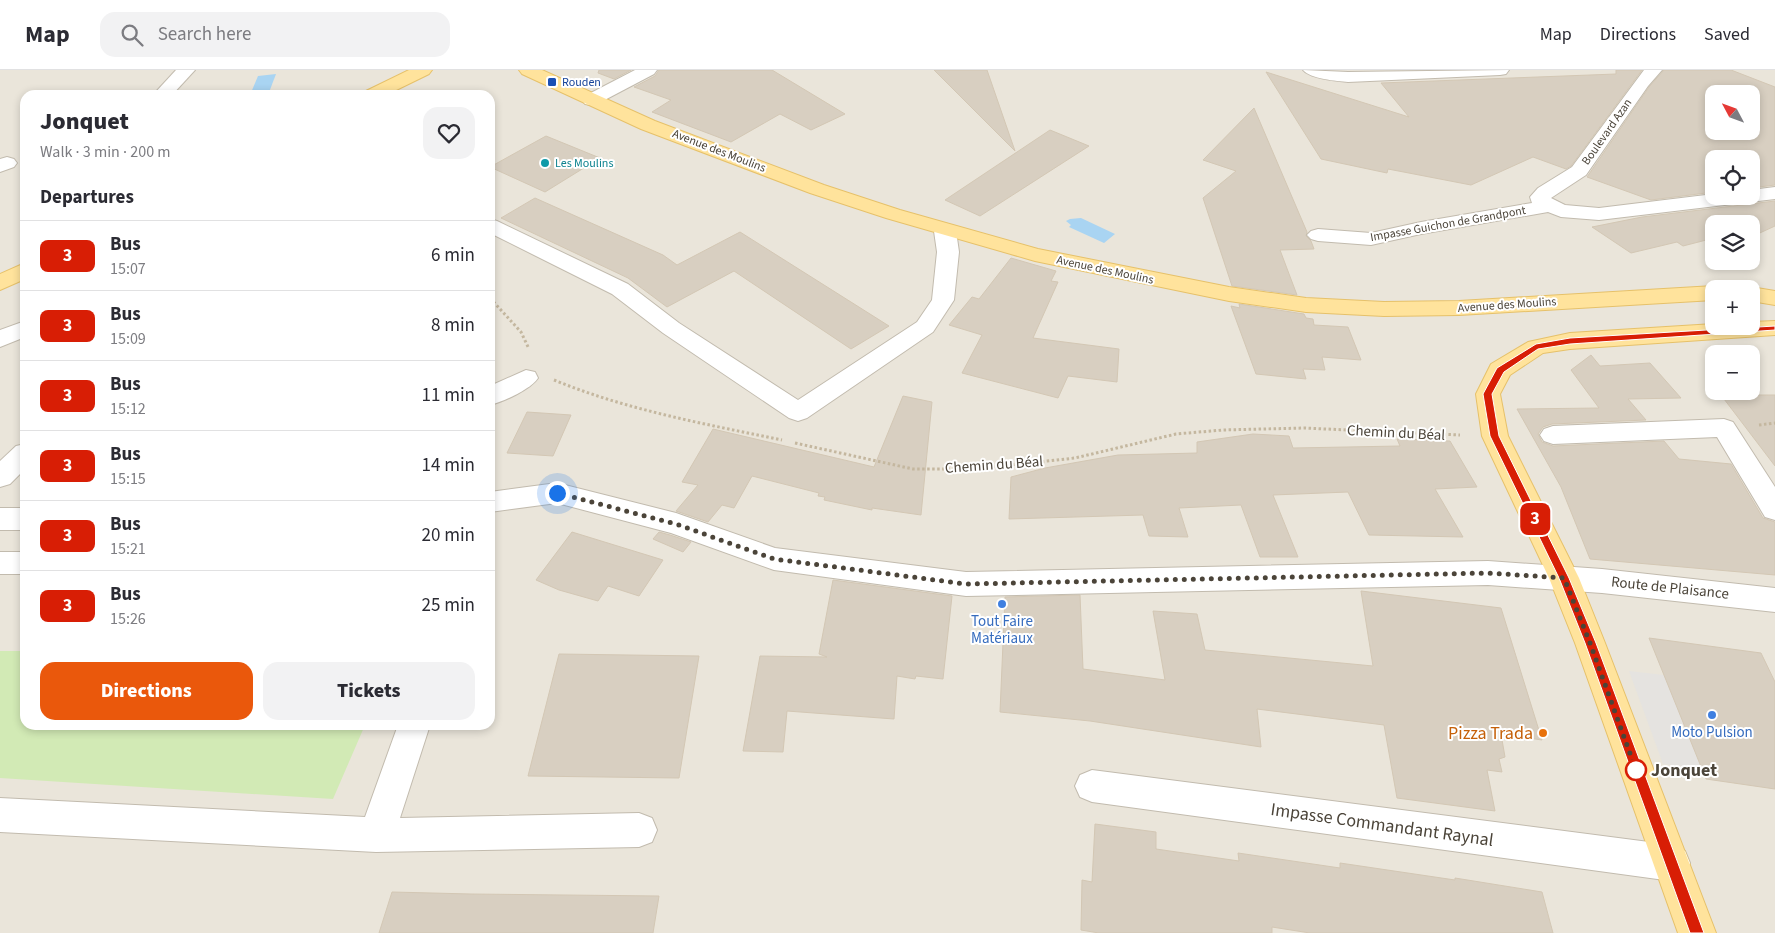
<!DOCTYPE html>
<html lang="en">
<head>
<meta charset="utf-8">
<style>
	:root { --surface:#fff; --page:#f2f2f3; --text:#2b2b33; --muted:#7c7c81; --line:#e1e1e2; --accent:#ea580c }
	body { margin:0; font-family:"Source Sans 3",sans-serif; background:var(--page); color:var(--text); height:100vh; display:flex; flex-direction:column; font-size:19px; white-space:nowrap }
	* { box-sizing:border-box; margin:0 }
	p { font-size:16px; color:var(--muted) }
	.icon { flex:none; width:28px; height:28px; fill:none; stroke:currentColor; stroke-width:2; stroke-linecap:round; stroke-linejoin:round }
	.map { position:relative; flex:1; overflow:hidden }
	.side { position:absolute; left:20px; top:20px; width:475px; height:640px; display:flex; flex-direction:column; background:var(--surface); border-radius:15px; box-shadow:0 2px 8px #0003 }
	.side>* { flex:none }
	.badge { padding:0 10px; border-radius:8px; font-size:18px; line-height:32px }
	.needle { width:32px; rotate:311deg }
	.buttons { position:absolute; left:1705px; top:15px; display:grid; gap:10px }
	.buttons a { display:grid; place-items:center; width:55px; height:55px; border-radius:10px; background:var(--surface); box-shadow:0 2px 8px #0003; font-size:25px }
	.you { position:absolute; width:25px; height:25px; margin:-12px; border:4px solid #fff; border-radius:50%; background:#1a73e8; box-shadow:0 0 0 8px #1a73e833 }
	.map>.badge { position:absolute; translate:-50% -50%; box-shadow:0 0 0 2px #fff }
	h2 { padding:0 20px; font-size:19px; line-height:45px }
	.round { display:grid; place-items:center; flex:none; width:52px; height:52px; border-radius:15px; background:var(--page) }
	.overview { display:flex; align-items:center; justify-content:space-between; height:85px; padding:0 20px }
	h1 { font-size:24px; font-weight:800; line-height:38px }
	.button { display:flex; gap:10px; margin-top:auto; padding:10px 20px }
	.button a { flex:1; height:58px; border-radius:15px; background:var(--accent); color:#fff; font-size:20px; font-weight:800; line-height:58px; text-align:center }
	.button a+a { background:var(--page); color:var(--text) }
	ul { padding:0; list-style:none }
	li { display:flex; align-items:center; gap:15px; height:70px; padding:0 20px; border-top:1px solid var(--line) }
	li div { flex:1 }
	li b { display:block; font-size:19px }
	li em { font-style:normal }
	li .badge { min-width:55px; font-weight:700; text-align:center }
	header { display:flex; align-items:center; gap:30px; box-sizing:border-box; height:70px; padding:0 25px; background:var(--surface); border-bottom:1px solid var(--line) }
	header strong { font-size:24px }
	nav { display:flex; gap:28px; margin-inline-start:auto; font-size:18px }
	.search { width:350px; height:45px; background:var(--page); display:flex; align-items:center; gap:12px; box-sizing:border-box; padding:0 18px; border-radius:15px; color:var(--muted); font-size:19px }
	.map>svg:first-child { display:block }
	.residential { fill:#eae5da; fill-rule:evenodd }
	.green { fill:#d2eab5 }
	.parking { fill:#e5e3e0 }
	.water { fill:#a9d4f2 }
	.building { fill:#d8cfc1; stroke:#d3c7b4; fill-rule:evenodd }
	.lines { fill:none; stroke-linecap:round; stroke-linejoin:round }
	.minor-casing { stroke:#c2bbae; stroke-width:2 }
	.major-casing { stroke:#e6c16a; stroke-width:2 }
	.path { stroke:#c4b79f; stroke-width:3; stroke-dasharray:2.5 2.5; stroke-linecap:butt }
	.minor { fill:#fff; fill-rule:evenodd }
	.major { fill:#ffe39c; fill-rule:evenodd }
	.line { fill:#d81e05; stroke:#fff }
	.walk { stroke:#4b4439; stroke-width:5; stroke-dasharray:0 9 }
	.transit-dot { fill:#1a4fb4; stroke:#fff; stroke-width:2 }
	.culture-dot { fill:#0f9aa8; stroke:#fff; stroke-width:2 }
	.shop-dot { fill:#3f7fe0; stroke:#fff; stroke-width:2 }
	.food-dot { fill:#e8710a; stroke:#fff; stroke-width:2 }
	.stop-dot { fill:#fff; stroke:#d81e05; stroke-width:2.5 }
	.labels { text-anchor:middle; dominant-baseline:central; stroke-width:4; stroke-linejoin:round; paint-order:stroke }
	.far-transit-label { font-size:12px; fill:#164399; stroke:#fff; text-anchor:start }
	.far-street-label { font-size:12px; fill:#4b4439; stroke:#fff }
	.far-culture-label { font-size:12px; fill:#0d838f; stroke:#fff; text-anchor:start }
	.street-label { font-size:15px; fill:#4b4439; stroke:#fff }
	.shop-label { font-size:15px; fill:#366cbe; stroke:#fff }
	.near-food-label { font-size:18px; fill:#c56008; stroke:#fff; text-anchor:end }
	.near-stop-label { font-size:18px; font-weight:bold; fill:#4b4439; stroke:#fff; text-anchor:start }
	.near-street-label { font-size:18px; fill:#4b4439; stroke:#fff }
</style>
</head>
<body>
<header>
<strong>Map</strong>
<div class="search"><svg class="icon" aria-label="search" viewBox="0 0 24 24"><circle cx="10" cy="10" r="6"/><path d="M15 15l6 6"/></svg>Search here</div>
<nav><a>Map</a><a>Directions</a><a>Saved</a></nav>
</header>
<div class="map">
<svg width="1775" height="863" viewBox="0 0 1775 863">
	<rect width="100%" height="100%" fill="#f6f3ec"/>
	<!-- residential -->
	<path class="residential" d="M0,0H1775V863H0ZM1714,24H1751V61H1714ZM25,25H490V655H25ZM1714,89H1751V126H1714ZM1714,154H1751V191H1714ZM1714,219H1751V256H1714ZM1714,284H1751V321H1714Z"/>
	<!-- green -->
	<polygon class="green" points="0,581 25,581 25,655 365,655 333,729 0,708"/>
	<!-- parking -->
	<polygon class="parking" points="1629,601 1664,605 1702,698 1663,694"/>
	<!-- water -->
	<g class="water">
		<polygon points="276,4 268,25 250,25 258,6"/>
		<polygon points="1081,148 1115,164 1104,173 1069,157 1071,155 1066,151 1070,149"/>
	</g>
	<!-- building -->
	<g class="building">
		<polygon points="599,0 631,0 614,9 598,3"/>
		<polygon points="659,0 772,0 845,44 811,60 780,44 731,72 652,42 671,30 634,17 655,6"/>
		<polygon points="934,0 987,0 1015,81"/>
		<polygon points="1616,0 1642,0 1571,96 1566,99 1533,87 1471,115 1388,99 1387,103 1321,89 1266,2 1409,47 1381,13 1616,4"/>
		<path d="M1664,0H1731L1775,17V115L1751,118V89H1714V122L1651,130L1587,107L1649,17ZM1714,24H1751V61H1714Z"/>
		<polygon points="1254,38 1307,162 1306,166 1311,171 1314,179 1280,180 1297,225 1232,216 1203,128 1236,101 1203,90"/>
		<polygon points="1050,60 1089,76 980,146 945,130"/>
		<polygon points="546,66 600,88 545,122 490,97"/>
		<polygon points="535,128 663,185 677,195 740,162 889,256 851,279 734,201 667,237 628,208 501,148"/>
		<polygon points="1775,131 1775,156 1751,167 1751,154 1714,154 1714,168 1683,176 1677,172 1631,183 1592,157 1642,147"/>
		<polygon points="1011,188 1056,201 1051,211 1058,212 1033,268 1119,279 1117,312 1068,306 1058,328 962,303 982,265 949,255 972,227 979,229"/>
		<polygon points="1239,234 1304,244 1306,248 1313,249 1314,255 1348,257 1361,290 1322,287 1325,300 1303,299 1306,309 1256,304 1231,236 1240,238"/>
		<polygon points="1591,285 1600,296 1650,293 1681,328 1628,329 1646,350 1552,354 1543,357 1538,364 1542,372 1553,376 1664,371 1679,389 1731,394 1763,448 1775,452 1775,505 1590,489 1561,417 1517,339 1599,338 1571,300"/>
		<polygon points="1721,325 1775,325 1775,396"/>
		<polygon points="903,326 932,332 921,445 872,438 872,440 824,430 825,427 818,426 819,423 752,406 734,438 722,435 708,452 676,441 698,415 682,412 713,359 874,397"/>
		<polygon points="527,342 571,345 553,386 507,383"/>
		<polygon points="1253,364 1289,366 1293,378 1400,376 1397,369 1450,371 1477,417 1435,419 1463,467 1369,465 1348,422 1273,425 1298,487 1260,487 1241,435 1179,438 1188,467 1149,466 1143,445 1009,449 1011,407 1045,398 1118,385 1197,383 1197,372"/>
		<polygon points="572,462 663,490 639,526 608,516 598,531 559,520 536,510"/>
		<polygon points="659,462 670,465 691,472 683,482 653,469"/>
		<polygon points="833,510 952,526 943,609 916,606 915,609 897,606 894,649 787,641 783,682 743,681 760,586 827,587 819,584"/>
		<polygon points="1361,521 1501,538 1542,670 1501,664 1505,687 1499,689 1502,702 1487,700 1495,741 1397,728 1384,655 1257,639 1261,677 1090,651 1000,642 1005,527 1080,525 1083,599 1165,610 1153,541 1197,544 1205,580 1373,596"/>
		<polygon points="1649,568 1761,583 1775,612 1775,719 1706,709"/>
		<polygon points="559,584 699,586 679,708 528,706"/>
		<polygon points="1095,754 1156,762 1156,779 1239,791 1238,783 1340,798 1340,793 1455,810 1455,808 1542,822 1553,863 1310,863 1272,857 1272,863 1099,863 1081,860 1082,810 1092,812"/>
		<polygon points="392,822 471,824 659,826 653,863 379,863"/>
	</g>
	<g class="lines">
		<defs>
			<g id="minor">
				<polygon points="176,0 195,0 172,25 153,25"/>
				<polygon points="635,0 657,0 654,4 597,34 591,35 585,34 582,30 585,26"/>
				<path d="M1303,0L1348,2L1509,0L1506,4L1500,5L1348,12C1337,11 1310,9 1303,0Z"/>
				<polygon points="1644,0 1662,0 1648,16 1586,105 1551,128 1565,135 1599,138 1714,124 1714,126 1751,126 1751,120 1775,117 1775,129 1599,150 1561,147 1548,142 1421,164 1371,175 1318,171 1311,169 1307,165 1311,161 1318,159 1371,163 1421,152 1532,133 1530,127 1538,118 1572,97"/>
				<polygon points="7,87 14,89 17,93 14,97 0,102 0,89"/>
				<polygon points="490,149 497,151 628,214 679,253 798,330 917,252 932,230 937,182 934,161 938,157 945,155 952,157 956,161 959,182 954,230 933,262 807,348 798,351 789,348 663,263 612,224 490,163"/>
				<polygon points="25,251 25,267 0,277 0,260"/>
				<path d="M526,300L535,302L538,308C531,319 503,332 490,335V316Z"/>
				<polygon points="1724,349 1733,352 1775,417 1775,450 1765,447 1717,367 1553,374 1544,371 1540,365 1544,359 1553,356"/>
				<polygon points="25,374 25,399 10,414 0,417 0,391 16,376"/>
				<polygon points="557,413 676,443 775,478 966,502 1488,491 1602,499 1775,518 1775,542 1602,523 1488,515 966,526 774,500 671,463 557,433 490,442 490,422"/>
				<rect x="0" y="438" width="25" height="22"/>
				<rect x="0" y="482" width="25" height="22"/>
				<polygon points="398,655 430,655 400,748 639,743 652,748 657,760 652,772 639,777 376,782 0,762 0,728 365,747"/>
				<polygon points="1092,700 1672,775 1685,781 1690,793 1685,805 1672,811 1092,732 1080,727 1075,716 1080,705"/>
			</g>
			<g id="major">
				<polygon points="409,0 432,0 429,4 386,25 363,25 366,21"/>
				<polygon points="519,0 542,0 655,51 824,115 900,140 1038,179 1229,217 1306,228 1384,232 1459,231 1714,216 1722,219 1714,219 1714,230 1459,245 1384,246 1306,242 1229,231 1035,191 886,148 810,123 641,59 522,4"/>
				<polygon points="25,193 25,209 0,220 0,204"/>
				<polygon points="1751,217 1775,221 1775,235 1751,231 1751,219 1745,219"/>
				<polygon points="1775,251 1775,265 1570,279 1543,283 1510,305 1500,324 1508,366 1579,508 1605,573 1716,863 1678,863 1575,573 1549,508 1482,366 1476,324 1491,294 1528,272 1570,263 1714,254 1714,256 1751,256 1751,252"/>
			</g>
		</defs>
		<!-- minor casing -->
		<use href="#minor" class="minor-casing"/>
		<!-- major casing -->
		<use href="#major" class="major-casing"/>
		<!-- path -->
		<g class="path">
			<polyline points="490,228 521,262 529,279"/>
			<path d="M554,310C627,340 705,354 782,370"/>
			<polyline points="1759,355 1775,353"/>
			<polyline points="795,373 913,399 974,399 1075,388 1176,364 1223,360 1304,358 1460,365"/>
		</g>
		<!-- minor -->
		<use href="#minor" class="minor"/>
		<!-- major -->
		<use href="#major" class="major"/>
	</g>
	<!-- line -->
	<polygon class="line" points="1775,256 1775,260 1570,274 1538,279 1504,302 1492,324 1499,366 1569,508 1596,573 1704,863 1690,863 1585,573 1559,508 1490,366 1483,324 1497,298 1536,274 1570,268"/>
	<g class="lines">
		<!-- walk -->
		<polyline class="walk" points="557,423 676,454 774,489 966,514 1488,503 1564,508 1590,573 1636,700"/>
	</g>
	<!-- markers -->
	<rect class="transit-dot" x="547" y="7" width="10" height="10" rx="2.5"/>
	<circle class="culture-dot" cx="545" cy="93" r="5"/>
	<g class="shop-dot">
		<circle cx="1002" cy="534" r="5"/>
		<circle cx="1712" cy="645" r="5"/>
	</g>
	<circle class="food-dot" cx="1543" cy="663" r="5"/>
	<circle class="stop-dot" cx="1636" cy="700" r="10"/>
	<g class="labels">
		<!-- far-transit labels -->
		<g class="far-transit-label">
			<text x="562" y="12">Rouden</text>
		</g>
		<!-- far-street labels -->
		<g class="far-street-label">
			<text transform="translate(1607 62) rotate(-55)">Boulevard Azan</text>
			<text transform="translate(719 81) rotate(21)">Avenue des Moulins</text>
			<text transform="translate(1448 154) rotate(-10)">Impasse Guichon de Grandpont</text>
			<text transform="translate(1105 200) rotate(12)">Avenue des Moulins</text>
			<text transform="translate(1507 235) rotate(-4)">Avenue des Moulins</text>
		</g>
		<!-- far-culture labels -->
		<g class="far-culture-label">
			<text x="555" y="93">Les Moulins</text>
		</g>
		<!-- street labels -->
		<g class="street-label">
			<text transform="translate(1396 363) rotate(3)">Chemin du Béal</text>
			<text transform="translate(994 395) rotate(-4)">Chemin du Béal</text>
			<text transform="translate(1670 518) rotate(6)">Route de Plaisance</text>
		</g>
		<!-- shop labels -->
		<g class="shop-label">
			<text x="1002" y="551">Tout Faire<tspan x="1002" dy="17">Matériaux</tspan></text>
			<text x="1712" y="662">Moto Pulsion</text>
		</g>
		<!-- near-food labels -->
		<g class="near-food-label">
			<text x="1533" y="663">Pizza Trada</text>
		</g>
		<!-- near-stop labels -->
		<g class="near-stop-label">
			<text x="1651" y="700">Jonquet</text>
		</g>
		<!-- near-street labels -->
		<g class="near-street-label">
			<text transform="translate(1382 755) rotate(8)">Impasse Commandant Raynal</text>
		</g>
	</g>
</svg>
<div class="buttons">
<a><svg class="needle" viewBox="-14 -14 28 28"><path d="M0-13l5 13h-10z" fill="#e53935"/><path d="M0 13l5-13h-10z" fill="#7c7c81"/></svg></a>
<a><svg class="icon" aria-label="locate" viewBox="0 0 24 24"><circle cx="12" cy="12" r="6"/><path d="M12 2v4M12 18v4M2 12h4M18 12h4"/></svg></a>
<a><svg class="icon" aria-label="layers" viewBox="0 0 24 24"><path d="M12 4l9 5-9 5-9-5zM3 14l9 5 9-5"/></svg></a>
<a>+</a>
<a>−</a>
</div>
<div class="you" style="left:557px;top:423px"></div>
<b class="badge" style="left:1535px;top:449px;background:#d81e05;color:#fff">3</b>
<section class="side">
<div class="overview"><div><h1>Jonquet</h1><p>Walk · 3 min · 200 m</p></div><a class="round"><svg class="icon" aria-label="heart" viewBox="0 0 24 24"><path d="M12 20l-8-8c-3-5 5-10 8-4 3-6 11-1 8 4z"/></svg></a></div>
<h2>Departures</h2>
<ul>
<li><span class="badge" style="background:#d81e05;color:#fff">3</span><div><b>Bus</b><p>15:07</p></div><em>6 min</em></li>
<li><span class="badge" style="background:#d81e05;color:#fff">3</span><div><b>Bus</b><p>15:09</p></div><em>8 min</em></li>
<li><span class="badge" style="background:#d81e05;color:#fff">3</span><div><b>Bus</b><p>15:12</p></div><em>11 min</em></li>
<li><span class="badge" style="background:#d81e05;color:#fff">3</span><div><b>Bus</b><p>15:15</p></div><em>14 min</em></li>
<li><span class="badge" style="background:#d81e05;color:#fff">3</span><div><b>Bus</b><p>15:21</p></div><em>20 min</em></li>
<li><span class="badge" style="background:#d81e05;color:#fff">3</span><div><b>Bus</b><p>15:26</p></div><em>25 min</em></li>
</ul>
<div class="button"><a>Directions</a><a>Tickets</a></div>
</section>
</div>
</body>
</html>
